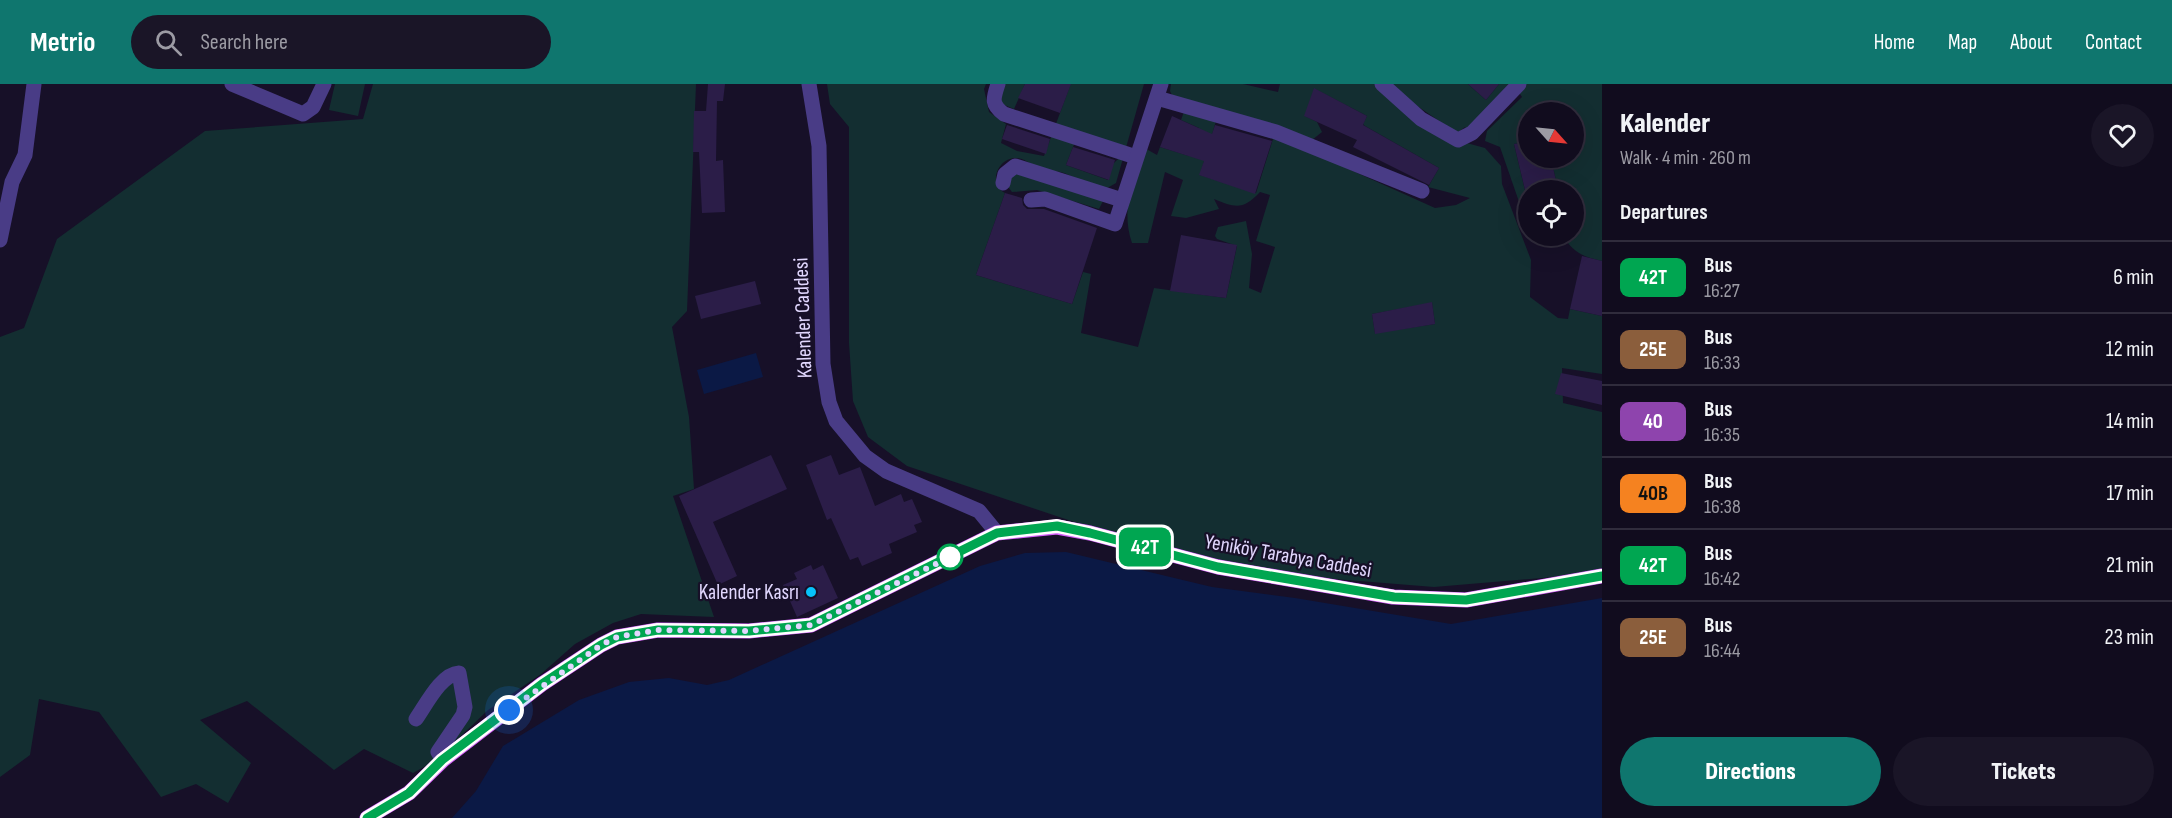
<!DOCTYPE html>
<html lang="en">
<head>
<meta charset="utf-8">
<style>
	:root { --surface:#110c1e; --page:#1a1527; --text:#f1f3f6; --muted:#9c9ba4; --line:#302c3c; --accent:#0f766e }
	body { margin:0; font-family:"Sofia Sans Condensed",sans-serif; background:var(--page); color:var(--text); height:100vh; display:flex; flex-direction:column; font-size:22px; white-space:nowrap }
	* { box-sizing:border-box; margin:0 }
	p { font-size:20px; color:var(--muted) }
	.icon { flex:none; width:33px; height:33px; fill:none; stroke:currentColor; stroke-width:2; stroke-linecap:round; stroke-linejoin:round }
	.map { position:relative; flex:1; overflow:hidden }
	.sheet { display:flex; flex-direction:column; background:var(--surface); width:570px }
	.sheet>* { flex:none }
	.badge { padding:0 12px; border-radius:9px; font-size:21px; line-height:39px }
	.needle { width:39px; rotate:117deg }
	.controls { position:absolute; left:1518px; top:18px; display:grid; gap:12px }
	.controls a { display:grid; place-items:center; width:66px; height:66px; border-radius:50%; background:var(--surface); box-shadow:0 6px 24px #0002,0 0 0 2px var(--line); font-size:30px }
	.you { position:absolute; width:30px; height:30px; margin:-15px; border:4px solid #fff; border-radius:50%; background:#1a73e8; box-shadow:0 0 0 9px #1a73e833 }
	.map>.badge { position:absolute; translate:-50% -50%; box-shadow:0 0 0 3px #fff }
	h2 { padding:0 18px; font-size:22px; line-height:54px }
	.round { display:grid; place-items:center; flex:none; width:63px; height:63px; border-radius:32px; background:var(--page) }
	.head { display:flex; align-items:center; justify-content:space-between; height:102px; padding:0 18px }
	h1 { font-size:28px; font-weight:800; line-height:45px }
	.button { display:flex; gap:12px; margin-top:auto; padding:12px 18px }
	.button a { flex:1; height:69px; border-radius:36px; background:var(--accent); color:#fff; font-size:24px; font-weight:800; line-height:69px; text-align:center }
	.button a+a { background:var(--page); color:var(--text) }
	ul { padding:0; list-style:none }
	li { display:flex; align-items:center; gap:18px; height:72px; padding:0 18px; border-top:2px solid var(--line) }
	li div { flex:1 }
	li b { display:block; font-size:22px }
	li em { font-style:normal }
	li .badge { min-width:66px; font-weight:700; text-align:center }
	header { display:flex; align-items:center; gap:36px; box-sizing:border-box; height:84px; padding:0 30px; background:var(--accent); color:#fff }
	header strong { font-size:28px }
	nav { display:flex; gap:33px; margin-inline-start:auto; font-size:21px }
	.search { width:420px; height:54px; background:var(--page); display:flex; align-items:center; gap:15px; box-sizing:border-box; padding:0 21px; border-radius:33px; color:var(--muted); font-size:22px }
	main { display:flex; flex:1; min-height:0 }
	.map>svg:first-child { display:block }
	.green { fill:#132e31; fill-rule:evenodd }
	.water { fill:#0b1945 }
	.building { fill:#2b1d48 }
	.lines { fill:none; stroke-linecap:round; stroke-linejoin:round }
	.minor { stroke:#493c86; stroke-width:15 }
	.major { stroke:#d761fc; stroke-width:15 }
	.line-casing { stroke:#fff; stroke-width:14 }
	.line { stroke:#00a651; stroke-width:9 }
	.walk { stroke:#e1d7fe; stroke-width:6; stroke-dasharray:0 10.8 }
	.stop-dot { fill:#fff; stroke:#00a651; stroke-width:3 }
	.poi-dot { fill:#07c2fa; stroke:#171028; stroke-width:2 }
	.labels { text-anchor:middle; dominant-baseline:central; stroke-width:4.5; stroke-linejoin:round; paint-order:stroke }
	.street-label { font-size:21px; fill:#e1d7fe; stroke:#171028 }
	.poi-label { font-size:21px; fill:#e1d7fe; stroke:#171028; text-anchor:end }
</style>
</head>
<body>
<header>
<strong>Metrio</strong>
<div class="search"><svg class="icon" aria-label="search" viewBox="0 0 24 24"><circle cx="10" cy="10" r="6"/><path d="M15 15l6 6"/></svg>Search here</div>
<nav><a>Home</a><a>Map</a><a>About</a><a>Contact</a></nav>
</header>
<main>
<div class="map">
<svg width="1602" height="734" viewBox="0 0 1602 734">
	<rect width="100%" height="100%" fill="#171028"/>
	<!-- green -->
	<g class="green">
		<polygon points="335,0 365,0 358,32 329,26"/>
		<polygon points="373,0 696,0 687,227 672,243 689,333 694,405 673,412 714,533 641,530 613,539 575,560 541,590 488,626 435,677 413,689 364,665 334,686 247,617 200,636 251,679 228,719 196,700 161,713 99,628 39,615 30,671 0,693 0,253 24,244 57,155 205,47 363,35"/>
		<path d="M827,0H986L984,5L989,28L1006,40L1001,59L1017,67L1044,72L1070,2L1065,0H1144L1116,99L1102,107C1089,101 1077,94 1064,89C1055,86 1045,88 1037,83C1030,80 1024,74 1016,74C997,74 988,100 1005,109L976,191L1072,220L1083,188L1091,190L1081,249L1138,263L1154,204L1226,214L1237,162L1217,155L1215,152L1218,143L1246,137L1252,170L1249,204L1261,209L1275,163L1256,157L1270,111L1260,108C1243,126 1236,124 1214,115L1219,125L1186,134L1171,132L1183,96L1165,88L1148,159H1132C1121,129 1132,92 1141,62L1157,71L1160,63L1189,72L1199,44L1181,36L1187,19L1173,13L1170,7L1171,0H1243L1278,8L1280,0H1374L1428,42L1463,58L1485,64L1501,82L1502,100L1531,176L1530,213L1558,234L1568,235L1570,225L1602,232V290L1562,284L1563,319L1602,328V489L1434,503L1285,491L1134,458L907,382L868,353L853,317L849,259V43L830,20ZM1315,5L1367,32L1363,40L1365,42L1439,84L1428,103L1470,114L1456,121L1435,124L1302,64L1322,48L1317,38L1305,32ZM1216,37L1273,55L1256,109L1200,91ZM1075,58L1124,69L1113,80L1108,96L1066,81ZM1432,219L1435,240L1375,249L1372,230Z"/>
		<polygon points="1002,0 1025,0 1014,25 997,18"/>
		<path d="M1392,0H1468L1486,16L1499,0H1602V177C1583,173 1573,168 1563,152H1574V106H1558L1551,74H1574V28H1528V58L1514,60L1528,119V137L1525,135L1500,63L1485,57L1487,47L1522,13L1515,2L1470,50L1465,43L1457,49L1404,13Z"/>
		<polygon points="1008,84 1103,117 1099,125 1037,106 1012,108 1003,96"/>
	</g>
	<!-- water -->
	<g class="water">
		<polygon points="756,269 763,293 704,310 697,286"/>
		<polygon points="1066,468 1212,503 1295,514 1451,540 1602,514 1602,734 452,734 476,707 503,662 579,616 629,598 669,594 707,601 729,596 980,482 1025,469"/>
	</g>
	<!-- building -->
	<g class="building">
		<polygon points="708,0 725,0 723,17 717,17 716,77 723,76 725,128 702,129 699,68 693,68 694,27 706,27"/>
		<polygon points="1025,0 1071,0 1060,29 1018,14"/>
		<polygon points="1468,0 1499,0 1486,16"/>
		<polygon points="1314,4 1367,32 1363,41 1439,84 1429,101 1353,63 1357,56 1304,32"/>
		<polygon points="1172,32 1212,50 1215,41 1272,57 1255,110 1199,91 1204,77 1160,63"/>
		<polygon points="1007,41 1050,55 1046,70 1002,55"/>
		<polygon points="1528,58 1528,74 1551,74 1558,106 1525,106 1514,60"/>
		<polygon points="1073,63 1115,76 1109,96 1066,81"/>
		<polygon points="1005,109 1022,114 1023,121 1027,125 1044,125 1097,144 1072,220 976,191"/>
		<polygon points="1181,151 1237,161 1226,214 1170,207"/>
		<polygon points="1582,172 1602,177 1602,232 1570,225"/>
		<polygon points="755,197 761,220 701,235 695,212"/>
		<polygon points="1432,218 1435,240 1375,250 1372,230"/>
		<polygon points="1561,289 1602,297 1602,321 1555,310"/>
		<polygon points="771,371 787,405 713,438 737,492 718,501 679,412"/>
		<polygon points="831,371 839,391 860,383 875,422 901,410 904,418 912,415 922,438 914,441 917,448 889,460 892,469 862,482 858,473 850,476 831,434 827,436 806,381"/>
		<polygon points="811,481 813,486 823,481 838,514 797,533 783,501 797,495 794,489"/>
	</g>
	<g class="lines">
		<!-- minor -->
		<g class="minor">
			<polyline points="232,0 303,30 313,23 324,0"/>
			<polyline points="809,0 819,62 823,280 829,318 836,337 865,372 886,387 979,427 997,449"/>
			<path d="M998,0C993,15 991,20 1004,30L1136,73"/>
			<polyline points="1382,0 1421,35 1458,56 1472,49 1519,0"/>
			<polyline points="1157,14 1276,48 1422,107"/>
			<polyline points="1003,99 1005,90 1015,82 1122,116"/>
			<polyline points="1031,116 1045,115 1115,140 1161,0"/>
			<polyline points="0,156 12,98 25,71 34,0"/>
			<path d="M416,635C426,621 441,590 459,589L465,623L463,631L438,668L443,676"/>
		</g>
		<!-- major -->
		<polyline class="major" points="367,734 409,709 443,676 542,600 601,561 617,553 658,546 749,547 811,541 997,449 1057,443 1090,449 1218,483 1393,513 1466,516 1602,492"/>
	</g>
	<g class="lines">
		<defs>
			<polyline id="line" points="367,734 409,709 442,676 542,600 601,561 617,553 658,546 749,547 811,541 997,449 1057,442 1090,449 1218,483 1394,513 1466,516 1602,492"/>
		</defs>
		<!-- line casing -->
		<use href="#line" class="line-casing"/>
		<!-- line -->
		<use href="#line" class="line"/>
		<!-- walk -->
		<polyline class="walk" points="509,626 601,561 617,553 658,546 749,547 811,541 956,470 950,473"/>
	</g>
	<!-- markers -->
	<circle class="stop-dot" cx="950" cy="473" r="12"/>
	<circle class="poi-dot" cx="811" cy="508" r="6"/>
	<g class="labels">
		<!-- street labels -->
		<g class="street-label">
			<text transform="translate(803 234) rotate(-92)">Kalender Caddesi</text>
			<text transform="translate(1288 472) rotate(10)">Yeniköy Tarabya Caddesi</text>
		</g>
		<!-- poi labels -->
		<g class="poi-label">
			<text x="799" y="508">Kalender Kasrı</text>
		</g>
	</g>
</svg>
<div class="controls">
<a><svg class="needle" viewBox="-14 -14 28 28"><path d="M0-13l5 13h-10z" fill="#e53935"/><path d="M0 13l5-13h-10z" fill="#9c9ba4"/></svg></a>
<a><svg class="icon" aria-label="locate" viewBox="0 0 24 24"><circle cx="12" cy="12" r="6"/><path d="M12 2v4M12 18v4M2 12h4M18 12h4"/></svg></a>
</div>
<div class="you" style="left:509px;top:626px"></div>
<b class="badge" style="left:1145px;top:463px;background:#00a651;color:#fff">42T</b>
</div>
<section class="sheet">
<div class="head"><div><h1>Kalender</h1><p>Walk · 4 min · 260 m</p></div><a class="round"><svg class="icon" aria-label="heart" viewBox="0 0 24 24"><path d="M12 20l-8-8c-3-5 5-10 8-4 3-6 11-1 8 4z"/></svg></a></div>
<h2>Departures</h2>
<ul>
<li><span class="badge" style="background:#00a651;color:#fff">42T</span><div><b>Bus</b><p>16:27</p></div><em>6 min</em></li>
<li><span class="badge" style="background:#8b5e3c;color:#fff">25E</span><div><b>Bus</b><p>16:33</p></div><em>12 min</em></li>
<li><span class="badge" style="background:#8e44ad;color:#fff">40</span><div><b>Bus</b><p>16:35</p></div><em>14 min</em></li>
<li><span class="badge" style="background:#f58220;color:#111">40B</span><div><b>Bus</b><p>16:38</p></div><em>17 min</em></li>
<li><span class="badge" style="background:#00a651;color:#fff">42T</span><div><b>Bus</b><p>16:42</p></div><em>21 min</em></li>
<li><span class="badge" style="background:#8b5e3c;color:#fff">25E</span><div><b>Bus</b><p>16:44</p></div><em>23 min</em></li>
</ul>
<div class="button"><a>Directions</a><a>Tickets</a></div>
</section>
</main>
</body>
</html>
